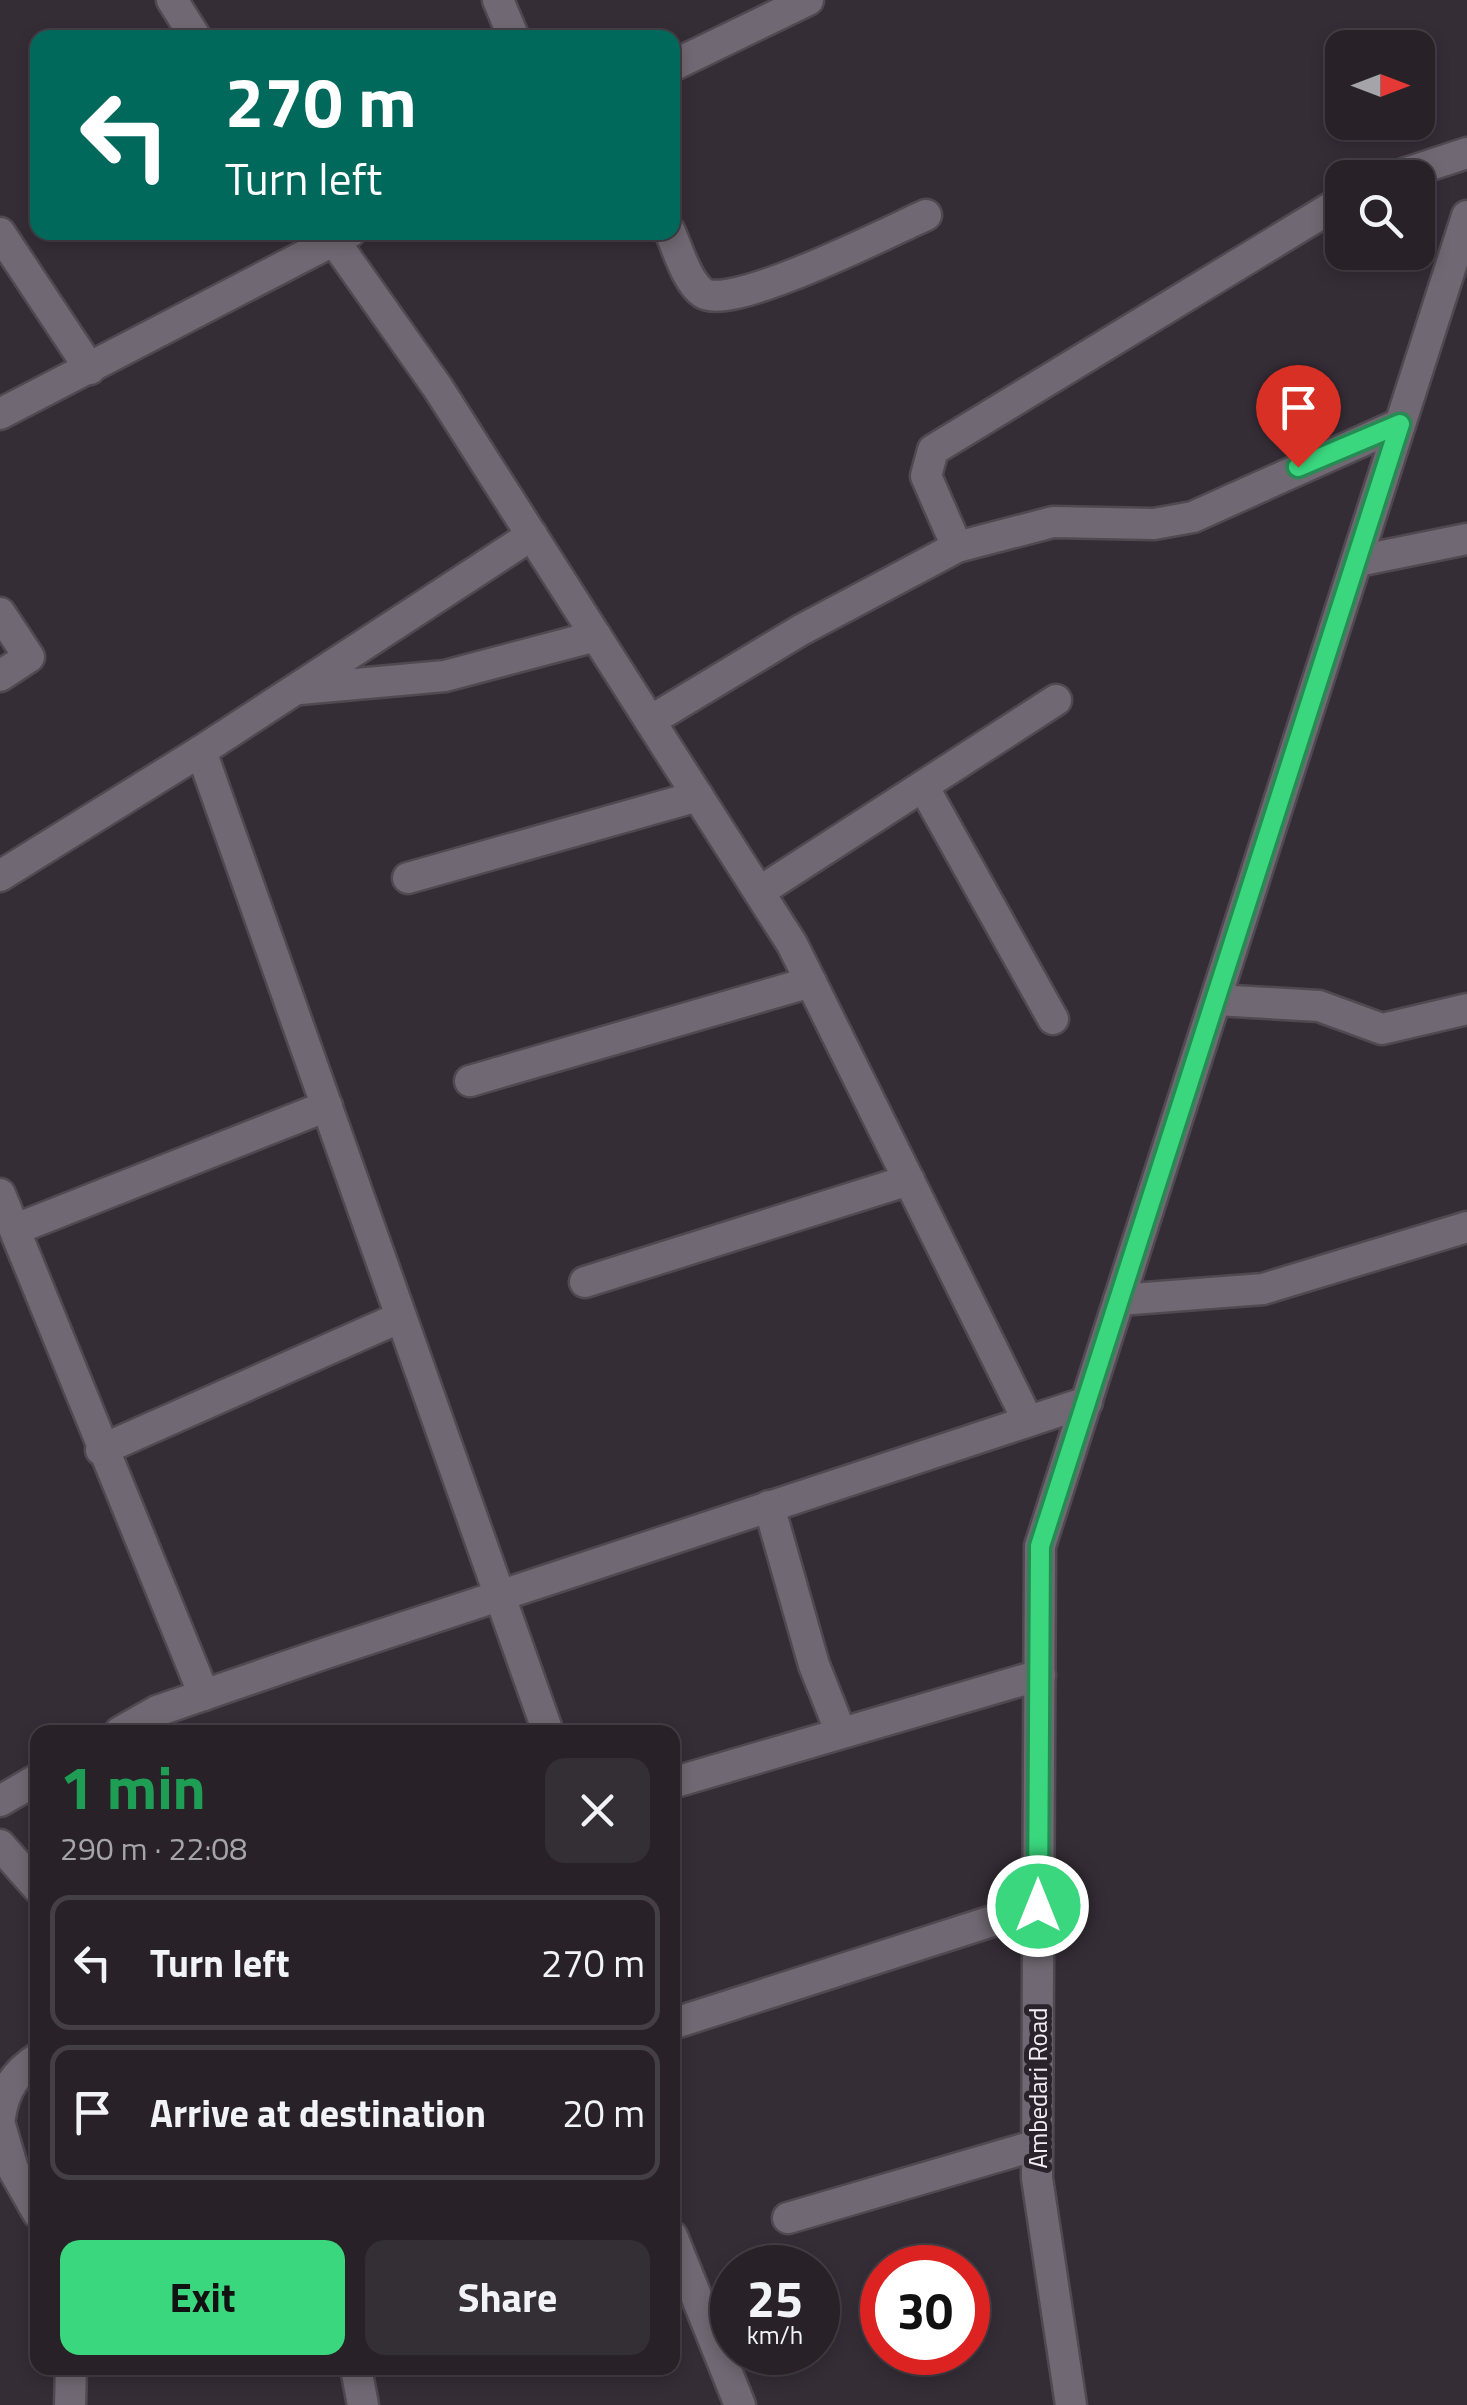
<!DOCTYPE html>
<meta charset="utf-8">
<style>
:root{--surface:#282228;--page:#342f34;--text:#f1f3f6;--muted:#a5a4a8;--line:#443f45;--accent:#3ad77f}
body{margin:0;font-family:"Titillium Web",sans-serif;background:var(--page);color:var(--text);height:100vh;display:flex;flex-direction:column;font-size:38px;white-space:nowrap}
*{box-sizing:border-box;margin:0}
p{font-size:32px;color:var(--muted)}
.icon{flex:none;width:55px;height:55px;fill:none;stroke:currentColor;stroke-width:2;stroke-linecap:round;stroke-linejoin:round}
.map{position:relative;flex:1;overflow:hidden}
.panel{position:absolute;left:30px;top:1725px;width:650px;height:650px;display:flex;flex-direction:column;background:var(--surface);border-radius:20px;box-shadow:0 5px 15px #0003,0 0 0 2px var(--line)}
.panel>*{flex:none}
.top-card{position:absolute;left:30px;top:30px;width:650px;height:210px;border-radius:20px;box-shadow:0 5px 15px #0003,0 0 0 2px var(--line);background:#00695c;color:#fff;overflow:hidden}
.needle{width:65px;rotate:90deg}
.controls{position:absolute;left:1325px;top:30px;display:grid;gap:20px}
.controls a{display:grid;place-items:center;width:110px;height:110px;border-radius:20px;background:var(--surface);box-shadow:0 5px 15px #0003,0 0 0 2px var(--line);font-size:50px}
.speed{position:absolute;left:710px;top:2245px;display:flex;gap:20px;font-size:50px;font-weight:700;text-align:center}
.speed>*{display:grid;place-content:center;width:130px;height:130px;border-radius:50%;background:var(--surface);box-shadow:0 5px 15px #0003,0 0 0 2px var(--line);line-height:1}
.speed small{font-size:25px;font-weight:400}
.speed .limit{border:15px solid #d22;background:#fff;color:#111}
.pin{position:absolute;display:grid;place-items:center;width:85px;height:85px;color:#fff;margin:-102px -42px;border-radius:50% 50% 50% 0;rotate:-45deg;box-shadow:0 0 10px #0007}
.pin .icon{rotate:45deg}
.me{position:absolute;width:110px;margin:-55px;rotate:0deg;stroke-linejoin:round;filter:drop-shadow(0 0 8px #0008)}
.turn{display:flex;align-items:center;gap:35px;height:210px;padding:0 30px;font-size:45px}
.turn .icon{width:130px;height:130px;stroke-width:2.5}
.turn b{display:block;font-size:70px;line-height:85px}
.round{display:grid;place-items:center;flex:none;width:105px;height:105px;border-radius:20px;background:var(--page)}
.overview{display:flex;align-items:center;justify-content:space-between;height:170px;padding:0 30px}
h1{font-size:60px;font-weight:700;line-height:75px;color:#1e9e55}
.button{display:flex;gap:20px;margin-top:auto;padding:20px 30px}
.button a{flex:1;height:115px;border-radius:20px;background:var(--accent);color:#111;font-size:40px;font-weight:700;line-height:115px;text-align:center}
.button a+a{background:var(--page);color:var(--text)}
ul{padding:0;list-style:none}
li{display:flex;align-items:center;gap:30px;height:135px;margin:0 20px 15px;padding:0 10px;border:5px solid var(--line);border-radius:20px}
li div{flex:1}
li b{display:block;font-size:38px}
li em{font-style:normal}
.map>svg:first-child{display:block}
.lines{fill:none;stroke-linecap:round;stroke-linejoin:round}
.street-casing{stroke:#4f4950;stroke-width:35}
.street{stroke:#706872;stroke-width:30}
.route-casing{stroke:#268c53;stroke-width:25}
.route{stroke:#3ad77f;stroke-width:18}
.labels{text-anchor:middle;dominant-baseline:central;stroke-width:10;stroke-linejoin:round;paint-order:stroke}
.street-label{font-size:25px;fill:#f1edf2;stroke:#2b232c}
</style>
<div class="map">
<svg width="1467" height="2405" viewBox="0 0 1467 2405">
<rect width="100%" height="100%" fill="#352d36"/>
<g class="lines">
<defs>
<g id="street">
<polyline points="172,0 196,38"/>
<polyline points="498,0 514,38"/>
<polyline points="672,66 808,0"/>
<polyline points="1391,178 1467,153"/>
<polyline points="328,232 438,388 792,944 1028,1421"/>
<path d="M670,232C678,250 687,282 703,293C731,312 890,231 926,215"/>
<polyline points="0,233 90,369"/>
<polyline points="0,414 350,232"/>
<polyline points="957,547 926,476 933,450 1342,201"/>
<polyline points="1358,561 1467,539"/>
<polyline points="0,613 29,657 0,676"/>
<polyline points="300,689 445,676 596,636"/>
<polyline points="650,721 801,630 957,547 1053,522 1154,524 1193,517 1400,424"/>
<polyline points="201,751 548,1732"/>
<polyline points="923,786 1053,1019"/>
<polyline points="0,876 201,751 532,535"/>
<polyline points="408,878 698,796"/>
<polyline points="759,892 1056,700"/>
<polyline points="1216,1000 1319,1006 1382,1029 1467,1009"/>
<polyline points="470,1081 811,982"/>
<polyline points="0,1194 204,1695"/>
<polyline points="16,1229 327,1106"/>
<polyline points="585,1282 909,1180"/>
<polyline points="1119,1300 1263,1289 1467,1227"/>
<polyline points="101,1450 401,1317"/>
<polyline points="769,1506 814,1665 841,1733"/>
<polyline points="120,1732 157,1711 323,1654 1087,1402"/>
<polyline points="672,1783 1040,1675"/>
<polyline points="0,1801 38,1779"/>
<polyline points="0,1845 38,1888"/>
<polyline points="672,2024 1039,1906"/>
<path d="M0,2117C4,2090 15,2073 38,2058"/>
<polyline points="0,2125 13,2169 38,2213"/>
<polyline points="788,2218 1037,2145"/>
<polyline points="672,2236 740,2405"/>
<polyline points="356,2368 363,2405"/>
<polyline points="70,2405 71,2368"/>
<polyline points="1071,2405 1037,2178 1040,1546 1467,216"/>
</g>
</defs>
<!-- street casing -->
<use href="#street" class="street-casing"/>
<!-- street -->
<use href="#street" class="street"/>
</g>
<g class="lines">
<defs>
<polyline id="route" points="1038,1906 1040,1546 1400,424 1298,467"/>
</defs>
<!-- route casing -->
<use href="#route" class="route-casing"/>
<!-- route -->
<use href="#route" class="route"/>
</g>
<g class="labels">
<!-- street labels -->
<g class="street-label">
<text transform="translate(1038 2088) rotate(-90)">Ambedari Road</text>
</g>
</g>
</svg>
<div class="controls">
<a><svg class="needle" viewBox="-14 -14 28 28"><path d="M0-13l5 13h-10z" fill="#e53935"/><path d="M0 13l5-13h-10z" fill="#a5a4a8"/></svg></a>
<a><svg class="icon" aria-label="search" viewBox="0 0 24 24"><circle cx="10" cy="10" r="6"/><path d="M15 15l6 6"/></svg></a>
</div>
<div class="speed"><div>25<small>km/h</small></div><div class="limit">30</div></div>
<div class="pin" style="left:1298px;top:467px;background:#d93025"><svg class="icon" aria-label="arrive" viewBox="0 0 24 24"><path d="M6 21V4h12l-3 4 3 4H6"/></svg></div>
<svg class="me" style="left:1038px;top:1906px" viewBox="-20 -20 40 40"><circle r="17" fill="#3ad77f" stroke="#fff" stroke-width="3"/><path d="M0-11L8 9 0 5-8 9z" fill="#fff"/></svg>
<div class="top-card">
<div class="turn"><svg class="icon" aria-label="left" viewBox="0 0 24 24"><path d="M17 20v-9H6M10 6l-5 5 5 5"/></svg><div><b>270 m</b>Turn left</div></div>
</div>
<section class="panel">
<div class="overview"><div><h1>1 min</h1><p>290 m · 22:08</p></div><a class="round"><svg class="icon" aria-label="close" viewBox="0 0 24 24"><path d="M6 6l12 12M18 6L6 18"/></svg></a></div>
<ul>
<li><svg class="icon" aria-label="left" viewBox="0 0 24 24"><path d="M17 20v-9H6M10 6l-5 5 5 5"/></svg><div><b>Turn left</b></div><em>270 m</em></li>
<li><svg class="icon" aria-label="arrive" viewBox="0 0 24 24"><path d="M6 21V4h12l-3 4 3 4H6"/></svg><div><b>Arrive at destination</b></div><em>20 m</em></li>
</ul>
<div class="button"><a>Exit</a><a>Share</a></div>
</section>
</div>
